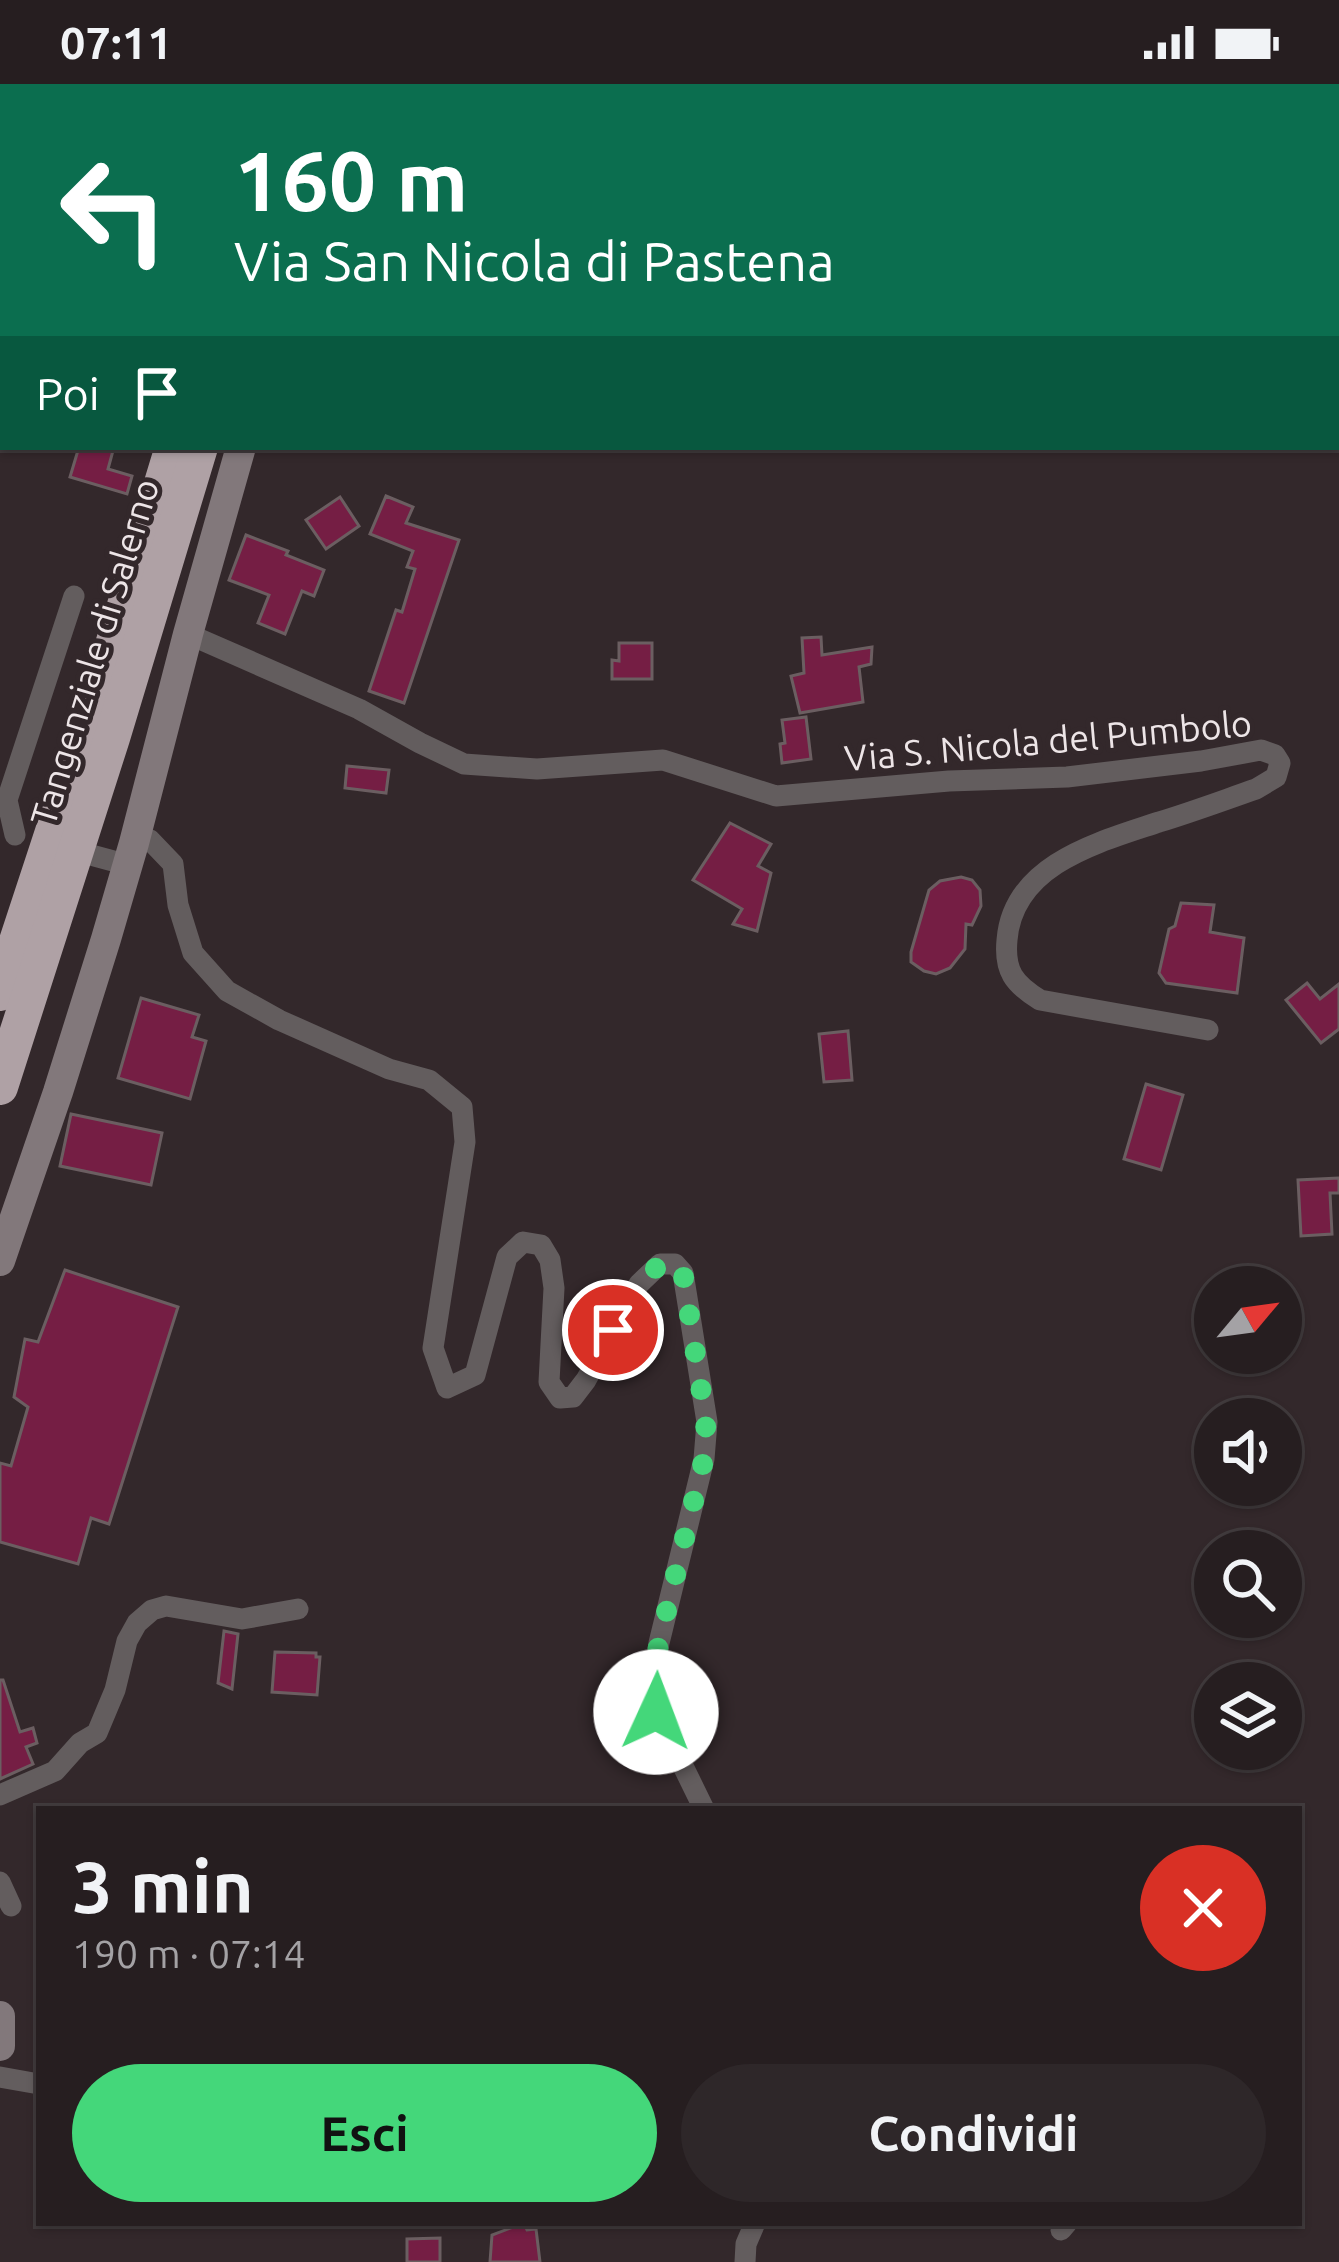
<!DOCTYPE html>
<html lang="it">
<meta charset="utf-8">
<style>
:root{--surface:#261e20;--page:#2e2729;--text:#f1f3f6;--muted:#a4a2a5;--line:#423c3e;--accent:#44d77a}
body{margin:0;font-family:Ubuntu,sans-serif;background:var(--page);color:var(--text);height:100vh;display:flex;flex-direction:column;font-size:45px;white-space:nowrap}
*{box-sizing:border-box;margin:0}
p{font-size:39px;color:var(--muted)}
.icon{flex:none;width:66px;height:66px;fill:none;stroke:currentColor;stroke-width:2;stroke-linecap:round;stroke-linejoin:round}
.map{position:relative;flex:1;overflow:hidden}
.drawer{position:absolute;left:36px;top:1722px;width:1266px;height:420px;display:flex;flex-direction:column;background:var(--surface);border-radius:0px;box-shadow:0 3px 9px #0004,0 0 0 3px var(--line)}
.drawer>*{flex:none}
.top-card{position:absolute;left:0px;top:0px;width:1341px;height:366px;box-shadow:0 3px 9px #0004,0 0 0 3px var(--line);background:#0b6e4f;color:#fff;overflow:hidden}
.needle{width:78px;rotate:61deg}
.tools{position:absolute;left:1194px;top:1182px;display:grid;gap:24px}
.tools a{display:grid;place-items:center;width:108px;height:108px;border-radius:50%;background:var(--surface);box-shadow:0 3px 9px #0004,0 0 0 3px var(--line);font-size:60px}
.pin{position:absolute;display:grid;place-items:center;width:102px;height:102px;color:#fff;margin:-51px;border:6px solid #fff;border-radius:50%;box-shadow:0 3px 12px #0007}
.me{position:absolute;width:132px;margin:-66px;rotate:2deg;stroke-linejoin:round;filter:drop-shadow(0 0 9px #0008)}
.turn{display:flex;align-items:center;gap:42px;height:252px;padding:0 36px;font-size:54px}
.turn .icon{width:156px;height:156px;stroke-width:2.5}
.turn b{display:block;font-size:84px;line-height:102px}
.then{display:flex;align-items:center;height:114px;padding:0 36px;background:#0003;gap:24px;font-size:45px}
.round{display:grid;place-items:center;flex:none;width:126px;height:126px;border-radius:63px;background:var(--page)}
.headline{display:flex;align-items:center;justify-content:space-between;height:204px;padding:0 36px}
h1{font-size:72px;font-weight:600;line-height:90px}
.action{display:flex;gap:24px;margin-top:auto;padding:24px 36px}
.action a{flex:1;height:138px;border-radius:72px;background:var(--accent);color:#111;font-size:48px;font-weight:600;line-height:138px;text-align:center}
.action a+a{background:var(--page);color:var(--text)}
.status{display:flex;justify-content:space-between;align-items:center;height:84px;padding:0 60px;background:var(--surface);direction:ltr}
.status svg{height:33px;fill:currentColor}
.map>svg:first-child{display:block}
.building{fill:#751e44;stroke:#6b5e61;stroke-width:3}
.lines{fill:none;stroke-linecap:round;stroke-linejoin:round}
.street{stroke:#635d5e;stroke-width:21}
.secondary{stroke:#82787b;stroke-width:30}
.highway{stroke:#afa1a5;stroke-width:36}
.route{stroke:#44d77a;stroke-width:21;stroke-dasharray:0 37.8}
.labels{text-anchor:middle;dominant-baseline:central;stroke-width:10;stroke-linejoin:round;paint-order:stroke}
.street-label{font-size:36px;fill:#ede5e7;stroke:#33282b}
</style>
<div class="status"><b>07:11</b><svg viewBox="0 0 49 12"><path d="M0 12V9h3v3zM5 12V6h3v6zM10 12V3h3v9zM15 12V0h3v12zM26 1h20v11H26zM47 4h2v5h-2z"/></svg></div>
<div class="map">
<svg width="1339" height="2178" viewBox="0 0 1339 2178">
<rect width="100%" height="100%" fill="#33282b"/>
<!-- building -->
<g class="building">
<polygon points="79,363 114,363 108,385 132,392 127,410 70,393"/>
<polygon points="386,412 413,423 406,439 459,456 404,619 369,607 396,526 402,528 415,485 407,483 413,467 370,450"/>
<polygon points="340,413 359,442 326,465 306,436"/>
<polygon points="246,451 288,467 286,471 324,486 314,512 302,507 285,550 258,539 269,511 229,496"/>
<polygon points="821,553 822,571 872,563 871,580 859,583 863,618 800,629 791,592 804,589 802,554"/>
<polygon points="619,559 652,559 652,595 612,595 612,576 619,577"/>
<polygon points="806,633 811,675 782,679 780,660 785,659 782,636"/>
<polygon points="347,682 389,686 386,709 345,704"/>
<polygon points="730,739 771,760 758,782 771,789 757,847 733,840 742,825 693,796"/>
<polygon points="961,793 972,796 980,806 981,822 972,841 966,840 965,865 950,884 936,890 924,887 911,878 911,868 929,806 940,797"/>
<polygon points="1181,819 1214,821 1210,848 1244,854 1237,909 1166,899 1159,889 1169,845 1175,842"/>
<polygon points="1307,899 1320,915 1339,900 1339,945 1321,959 1286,916"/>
<polygon points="141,914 199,931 192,953 206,957 190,1015 118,994"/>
<polygon points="848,947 852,996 824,998 819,950"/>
<polygon points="1146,1000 1183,1011 1161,1086 1124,1075"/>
<polygon points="71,1030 162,1049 151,1101 60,1082"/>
<polygon points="1339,1094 1339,1109 1330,1109 1332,1150 1301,1152 1298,1096"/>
<polygon points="65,1186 178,1223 109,1440 91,1434 78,1480 0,1458 0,1379 11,1382 28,1323 14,1313 25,1255 38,1258"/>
<polygon points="224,1547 238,1550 232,1605 218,1599"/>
<polygon points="275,1568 316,1569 316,1573 320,1573 317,1611 272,1608"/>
<polygon points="0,1596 3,1596 20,1648 33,1644 37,1659 26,1663 33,1680 0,1695"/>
<polygon points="524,2139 527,2146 536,2145 540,2178 490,2178 492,2151"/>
<polygon points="440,2154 440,2178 407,2178 407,2155"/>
</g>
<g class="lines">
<!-- street -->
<g class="street">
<path d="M188,550L359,625L420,659L464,680L537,685L663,676L776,712L949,697L1067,693L1201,677L1261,666L1275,671L1280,679L1276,693L1256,705C1224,716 1192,728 1159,738C1099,758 1013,780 1007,856C1004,887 1014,900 1040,916L1208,946"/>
<polyline points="15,751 7,716 74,512"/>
<polyline points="134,759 150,756 173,780 178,821 193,869 227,907 279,936 389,985 429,996 462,1023 465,1058 433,1264 447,1304 475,1291 507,1173 523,1158 541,1161 550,1176 554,1204 549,1298 560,1314 573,1313 586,1296 639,1200 660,1180 675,1180 683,1189 707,1338 704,1375 659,1559 653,1600 656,1627 704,1725"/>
<polyline points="91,771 128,781"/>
<polyline points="0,1711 55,1687 80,1659 97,1649 115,1606 127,1557 137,1539 152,1526 166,1522 242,1535 298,1525"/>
<polyline points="0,1798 11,1822"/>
<polyline points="0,1993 39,2000"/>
<polyline points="1061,2146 1067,2139"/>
<polyline points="745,2178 746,2160 755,2139"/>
</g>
<!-- secondary -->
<g class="secondary">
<polyline points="339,3 340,0"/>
<polyline points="0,1177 58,1008 106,855 134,759 188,550 241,363"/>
<polyline points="0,1932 0,1962"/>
</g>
<!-- highway -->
<g class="highway">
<polyline points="272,3 273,0"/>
<polyline points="300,3 301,0"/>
<polyline points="0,909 96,617 173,363"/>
<polyline points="0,1003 112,654 200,363"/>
</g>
</g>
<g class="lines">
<!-- route -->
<polyline class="route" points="613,1246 639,1200 660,1180 675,1180 683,1189 706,1338 704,1375 659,1558 652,1600 656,1628"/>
</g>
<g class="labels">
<!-- street labels -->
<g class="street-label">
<text transform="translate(94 568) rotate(-73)">Tangenziale di Salerno</text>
<text transform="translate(1048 656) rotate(-5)">Via S. Nicola del Pumbolo</text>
</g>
</g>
</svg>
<div class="tools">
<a><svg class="needle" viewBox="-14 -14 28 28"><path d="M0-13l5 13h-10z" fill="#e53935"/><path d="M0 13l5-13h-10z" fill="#a4a2a5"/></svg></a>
<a><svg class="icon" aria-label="sound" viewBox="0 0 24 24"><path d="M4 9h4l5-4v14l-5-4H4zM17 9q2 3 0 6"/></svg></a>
<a><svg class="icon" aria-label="search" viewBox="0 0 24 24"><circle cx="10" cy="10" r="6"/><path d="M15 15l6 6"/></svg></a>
<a><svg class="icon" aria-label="layers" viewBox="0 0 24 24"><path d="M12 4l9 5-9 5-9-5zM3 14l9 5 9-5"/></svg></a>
</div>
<div class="pin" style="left:613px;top:1246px;background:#d93025"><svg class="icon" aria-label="arrive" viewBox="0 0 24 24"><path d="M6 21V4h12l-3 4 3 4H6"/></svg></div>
<svg class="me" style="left:656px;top:1628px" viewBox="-20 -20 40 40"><circle r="19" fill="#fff"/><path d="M0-13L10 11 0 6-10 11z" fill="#44d77a"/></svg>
<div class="top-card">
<div class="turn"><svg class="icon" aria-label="left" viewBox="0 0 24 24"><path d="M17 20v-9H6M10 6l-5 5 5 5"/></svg><div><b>160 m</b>Via San Nicola di Pastena</div></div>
<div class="then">Poi<svg class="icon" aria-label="arrive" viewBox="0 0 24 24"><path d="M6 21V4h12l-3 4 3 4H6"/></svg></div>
</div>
<section class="drawer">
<div class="headline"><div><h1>3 min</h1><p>190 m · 07:14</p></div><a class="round" style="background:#d93025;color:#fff"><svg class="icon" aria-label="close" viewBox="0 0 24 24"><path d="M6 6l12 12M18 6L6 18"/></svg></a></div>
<div class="action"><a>Esci</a><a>Condividi</a></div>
</section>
</div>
